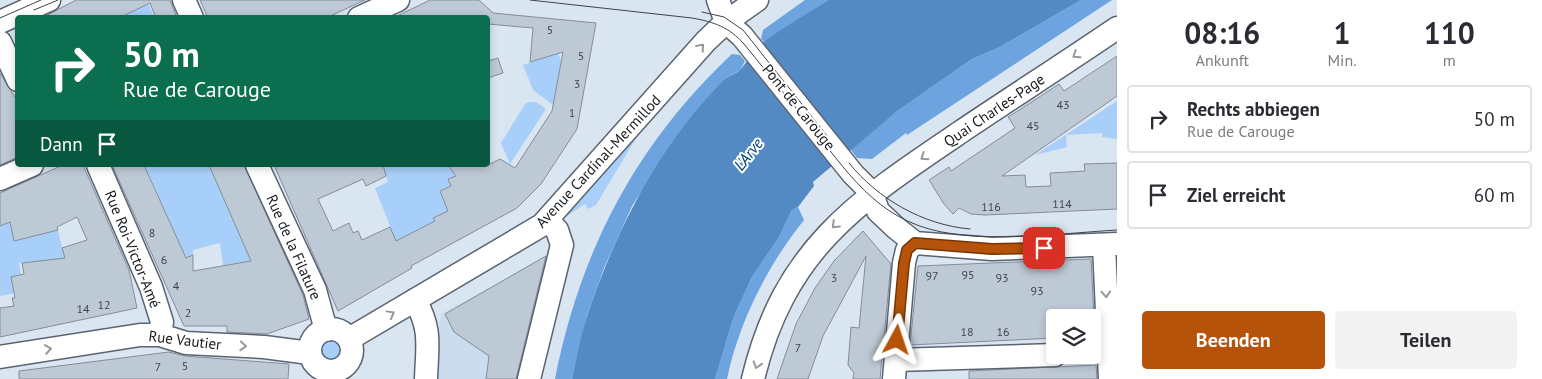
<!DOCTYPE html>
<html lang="de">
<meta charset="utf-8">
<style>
:root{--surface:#fff;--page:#f2f2f3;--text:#2b2b33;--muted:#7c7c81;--line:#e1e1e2;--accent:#b45309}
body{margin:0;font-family:"PT Sans",sans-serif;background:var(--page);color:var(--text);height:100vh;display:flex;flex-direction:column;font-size:19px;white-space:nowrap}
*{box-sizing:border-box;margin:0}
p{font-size:16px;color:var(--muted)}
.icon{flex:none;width:28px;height:28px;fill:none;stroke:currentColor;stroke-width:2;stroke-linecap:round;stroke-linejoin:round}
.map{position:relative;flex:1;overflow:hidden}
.sheet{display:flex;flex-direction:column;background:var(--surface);width:425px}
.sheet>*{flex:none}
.hud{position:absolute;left:15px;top:15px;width:475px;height:152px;border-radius:5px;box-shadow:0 2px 8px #0003;background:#0b6e4f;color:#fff;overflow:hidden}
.fabs{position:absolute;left:1046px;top:309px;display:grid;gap:10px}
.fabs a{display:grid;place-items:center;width:55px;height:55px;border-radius:5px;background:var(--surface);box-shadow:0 2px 8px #0003;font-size:25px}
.pin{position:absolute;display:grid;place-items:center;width:42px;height:42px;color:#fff;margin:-21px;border-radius:10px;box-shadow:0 2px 8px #0006}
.me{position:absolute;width:55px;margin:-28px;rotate:5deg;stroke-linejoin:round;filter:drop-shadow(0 0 4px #0008)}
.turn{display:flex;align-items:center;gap:18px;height:105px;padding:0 25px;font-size:22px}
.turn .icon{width:65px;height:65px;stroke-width:2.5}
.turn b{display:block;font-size:35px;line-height:42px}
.then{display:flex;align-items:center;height:48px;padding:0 25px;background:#0003;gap:10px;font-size:19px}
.eta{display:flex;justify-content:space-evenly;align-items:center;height:85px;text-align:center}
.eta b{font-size:30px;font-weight:700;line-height:35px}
.cta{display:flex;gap:10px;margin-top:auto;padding:10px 25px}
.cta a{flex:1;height:58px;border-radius:5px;background:var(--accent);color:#fff;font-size:20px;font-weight:700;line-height:58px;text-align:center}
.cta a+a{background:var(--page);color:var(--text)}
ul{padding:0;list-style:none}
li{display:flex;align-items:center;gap:15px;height:68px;margin:0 10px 8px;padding:0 15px;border:2px solid var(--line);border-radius:5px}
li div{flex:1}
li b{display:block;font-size:19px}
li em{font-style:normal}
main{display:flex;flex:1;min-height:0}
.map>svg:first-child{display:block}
.built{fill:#cbdcef}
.green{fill:#a8cffa}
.forest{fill:#6da4e0}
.water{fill:#548ac4}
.building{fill:#bdc9d5;stroke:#828d99}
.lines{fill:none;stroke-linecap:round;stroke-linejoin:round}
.minor-casing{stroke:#5a646f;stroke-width:25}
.minor{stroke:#fff;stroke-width:22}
.tram{stroke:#3e444a;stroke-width:1}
.oneway{stroke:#97989b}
.route-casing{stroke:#753606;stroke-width:12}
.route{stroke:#b45309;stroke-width:9}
.labels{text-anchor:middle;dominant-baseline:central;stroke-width:4;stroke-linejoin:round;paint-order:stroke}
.number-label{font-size:12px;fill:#40464d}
.street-label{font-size:15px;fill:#171b20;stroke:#fff}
.water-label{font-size:16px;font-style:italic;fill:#003f74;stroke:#fff}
</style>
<main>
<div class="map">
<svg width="1117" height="379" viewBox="0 0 1117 379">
<rect width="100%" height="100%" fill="#d9e5f1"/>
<!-- built -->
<polygon class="built" points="549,254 526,379 431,379 441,314"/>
<!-- green -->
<g class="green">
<polygon points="147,0 154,17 110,17"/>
<polygon points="558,53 561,61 553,105 533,90 523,65"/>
<polygon points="1117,101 1117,139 1102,137 1102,133 1066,135 1067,147 1035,155"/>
<polygon points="529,102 536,102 546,109 510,164 501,143 525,104"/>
<polygon points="641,130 596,205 588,209 585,204 561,220"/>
<polygon points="145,165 209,165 252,261 223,266 220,243 193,250 193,255 186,258"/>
<polygon points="383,165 448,165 472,201 433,218 435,221 397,241 378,244 394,236 375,188 388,182"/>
<polygon points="10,222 14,241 38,235 57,227 65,258 19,263 21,275 11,277 16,293 0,296 0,226"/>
<circle cx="331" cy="351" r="10"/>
</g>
<!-- forest -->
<g class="forest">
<polygon points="805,0 828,0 764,42 761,39 763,30"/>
<polygon points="1081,0 1112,0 907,135 906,133 872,159 857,158 850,149 896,112 972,59 1000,47"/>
<path d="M732,54L740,55L745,61L740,70L726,78L683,128L632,206L604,268L587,315L572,379H555C580,251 636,144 732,54Z"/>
<path d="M798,207L804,220C768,265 739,321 727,379H715L734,316L752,277L779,237L792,210Z"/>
</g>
<!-- water -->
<path class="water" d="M828,0H1081L1000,47L972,59L896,112L813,182L814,186L798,207L792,210L779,237L752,277L734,316L715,379H572C577,357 581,334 588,313C617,228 660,144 724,80C729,75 736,74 740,70C749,60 753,50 765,41C785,26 807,14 828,0Z"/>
<!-- building -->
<g class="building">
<polygon points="76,0 170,0 177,18 156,18 150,3 119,18 42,18"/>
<polygon points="200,0 365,0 326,18 208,18"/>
<polygon points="430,0 479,0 493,13 596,23 577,129 541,184 517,208 411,266 412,268 338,311 274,165 383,165 386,176 366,186 363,179 318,199 333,231 349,223 353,233 358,231 362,240 390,227 396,241 435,221 433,218 448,211 440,191 451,186 448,179 456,176 448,165 488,165 500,159 515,168 552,111 563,52 530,62 533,28 488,24 488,18 393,18"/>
<polygon points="1117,56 1117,96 1002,176 1025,175 1026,187 1051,186 1050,173 1085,171 1084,164 1117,163 1117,209 985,215 971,214 959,208 953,214 944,204 929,180 949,167 951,171 1015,128 1008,117 1024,107 1059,84 1064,91"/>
<polygon points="498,58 503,73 488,78 488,61"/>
<polygon points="0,73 18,102 18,157 0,165"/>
<polygon points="63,165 83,165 129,270 137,308 0,337 0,308 14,306 12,298 15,298 11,277 24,274 22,263 65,258 62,248 87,240 77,217 57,227 58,230 14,241 10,222 0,226 0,193"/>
<polygon points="112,165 144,165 186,258 193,255 193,271 251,261 209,165 244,165 303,295 309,319 267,334 227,332 227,326 184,326"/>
<polygon points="863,231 891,264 880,379 853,379 854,373 848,365 851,327 859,328 866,256 823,336 808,379 777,379 796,324 815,288 834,261"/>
<polygon points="546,256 516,379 486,379 489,356 454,332 445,314"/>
<polygon points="1091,259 1094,318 1055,318 1055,338 910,345 918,266"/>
<polygon points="169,352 185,356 289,364 288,379 19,379 19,371"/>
<polygon points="1096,365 1097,379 969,379 969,371"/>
</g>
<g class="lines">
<defs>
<g id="minor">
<polyline points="184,0 192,18"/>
<polyline points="718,0 726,22"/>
<polyline points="359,18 398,0"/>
<polyline points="0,22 49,0"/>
<polyline points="726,22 742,36 853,174 872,193"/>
<polyline points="0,42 18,80"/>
<polyline points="98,165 151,287 162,322 160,335"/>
<polyline points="257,165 315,290 326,330"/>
<polyline points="0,179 32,165"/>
<polyline points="872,193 878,211 896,228 915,243 992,249 1117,244"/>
<polyline points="1104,245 1110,379"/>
<path d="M415,300C432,330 427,346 426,379"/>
<circle cx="331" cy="350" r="21"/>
<polyline points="349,339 542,225 706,41 726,22 757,0"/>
<polyline points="0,357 140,335 160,335 186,343 264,347 310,353"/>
<polyline points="896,360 1055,355"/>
<polyline points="529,379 562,245 557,230 547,220"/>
<path d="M753,379C784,250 855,203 959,133C1011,98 1064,64 1117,28"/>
<polyline points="894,379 904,263 907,250 915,243"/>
</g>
</defs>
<!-- minor casing -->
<use href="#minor" class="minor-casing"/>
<!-- minor -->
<use href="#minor" class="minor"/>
<!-- tram -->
<g class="tram">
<path d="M530,0L692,18C714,22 729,27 744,44C767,72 790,101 813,129C854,181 883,225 954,234C1003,241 1067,233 1117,230"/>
<polyline points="34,10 58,0"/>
<polyline points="702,12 724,17 743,30 828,137"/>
<polyline points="0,18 41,0"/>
<path d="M849,163C878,199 923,225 970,229"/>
</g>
</g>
<!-- one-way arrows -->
<defs><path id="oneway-chevron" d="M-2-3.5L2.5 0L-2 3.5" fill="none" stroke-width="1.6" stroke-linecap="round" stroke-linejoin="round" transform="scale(1.25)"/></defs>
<g class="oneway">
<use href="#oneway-chevron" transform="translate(701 47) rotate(-49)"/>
<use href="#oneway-chevron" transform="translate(1076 55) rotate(147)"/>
<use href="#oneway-chevron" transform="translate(924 157) rotate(146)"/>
<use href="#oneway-chevron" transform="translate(835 225) rotate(136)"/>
<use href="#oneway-chevron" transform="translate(1106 294) rotate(87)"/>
<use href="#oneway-chevron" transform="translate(391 314) rotate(-29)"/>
<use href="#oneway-chevron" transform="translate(243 346) rotate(3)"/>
<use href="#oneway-chevron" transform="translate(48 349) rotate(-9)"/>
<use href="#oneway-chevron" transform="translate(757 365) rotate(107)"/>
</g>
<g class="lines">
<defs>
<polyline id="route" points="897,340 904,263 907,250 915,243 992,249 1044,248"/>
</defs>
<!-- route casing -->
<use href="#route" class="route-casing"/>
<!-- route -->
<use href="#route" class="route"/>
</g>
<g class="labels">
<!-- number labels -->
<g class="number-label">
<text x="550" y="29">5</text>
<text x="581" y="55">5</text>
<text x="577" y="83">3</text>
<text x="1063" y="104">43</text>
<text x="572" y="112">1</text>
<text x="1033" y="125">45</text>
<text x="1062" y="203">114</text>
<text x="991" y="206">116</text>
<text x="152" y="232">8</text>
<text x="164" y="259">6</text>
<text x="968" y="274">95</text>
<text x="932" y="275">97</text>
<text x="834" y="277">3</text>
<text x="1002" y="277">93</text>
<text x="176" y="285">4</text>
<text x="1037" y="290">93</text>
<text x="104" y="304">12</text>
<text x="83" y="308">14</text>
<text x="188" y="312">2</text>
<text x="967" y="331">18</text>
<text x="1003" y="331">16</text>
<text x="798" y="347">7</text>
<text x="185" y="365">5</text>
<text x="158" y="366">7</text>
</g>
<!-- street labels -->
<g class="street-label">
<text transform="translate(799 107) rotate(51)">Pont de Carouge</text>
<text transform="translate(994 110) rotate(-34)">Quai Charles-Page</text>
<text transform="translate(598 161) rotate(-47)">Avenue Cardinal-Mermillod</text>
<text transform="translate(294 247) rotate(66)">Rue de la Filature</text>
<text transform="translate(133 249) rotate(68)">Rue Roi-Victor-Amé</text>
<text transform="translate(185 340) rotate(7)">Rue Vautier</text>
</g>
<!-- water labels -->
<g class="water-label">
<text transform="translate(748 154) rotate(-52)">L'Arve</text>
</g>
</g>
</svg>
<div class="fabs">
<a><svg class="icon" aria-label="layers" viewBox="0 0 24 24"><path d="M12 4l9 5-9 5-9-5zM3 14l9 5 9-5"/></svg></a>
</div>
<div class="pin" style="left:1044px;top:248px;background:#d93025"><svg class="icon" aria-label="arrive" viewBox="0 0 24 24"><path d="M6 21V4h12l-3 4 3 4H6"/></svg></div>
<svg class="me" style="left:897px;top:340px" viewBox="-20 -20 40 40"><path d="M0-17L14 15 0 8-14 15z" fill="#b45309" stroke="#fff" stroke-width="4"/></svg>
<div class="hud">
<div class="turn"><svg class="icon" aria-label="right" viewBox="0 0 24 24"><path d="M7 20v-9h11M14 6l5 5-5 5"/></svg><div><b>50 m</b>Rue de Carouge</div></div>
<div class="then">Dann<svg class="icon" aria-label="arrive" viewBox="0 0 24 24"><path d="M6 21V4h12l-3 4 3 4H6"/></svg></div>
</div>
</div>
<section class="sheet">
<div class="eta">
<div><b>08:16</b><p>Ankunft</p></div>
<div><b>1</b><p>Min.</p></div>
<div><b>110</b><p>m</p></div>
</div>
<ul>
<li><svg class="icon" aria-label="right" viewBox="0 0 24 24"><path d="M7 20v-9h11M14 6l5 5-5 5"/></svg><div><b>Rechts abbiegen</b><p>Rue de Carouge</p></div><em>50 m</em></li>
<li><svg class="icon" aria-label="arrive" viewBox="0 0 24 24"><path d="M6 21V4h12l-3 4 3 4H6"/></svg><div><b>Ziel erreicht</b></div><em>60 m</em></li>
</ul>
<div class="cta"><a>Beenden</a><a>Teilen</a></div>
</section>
</main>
